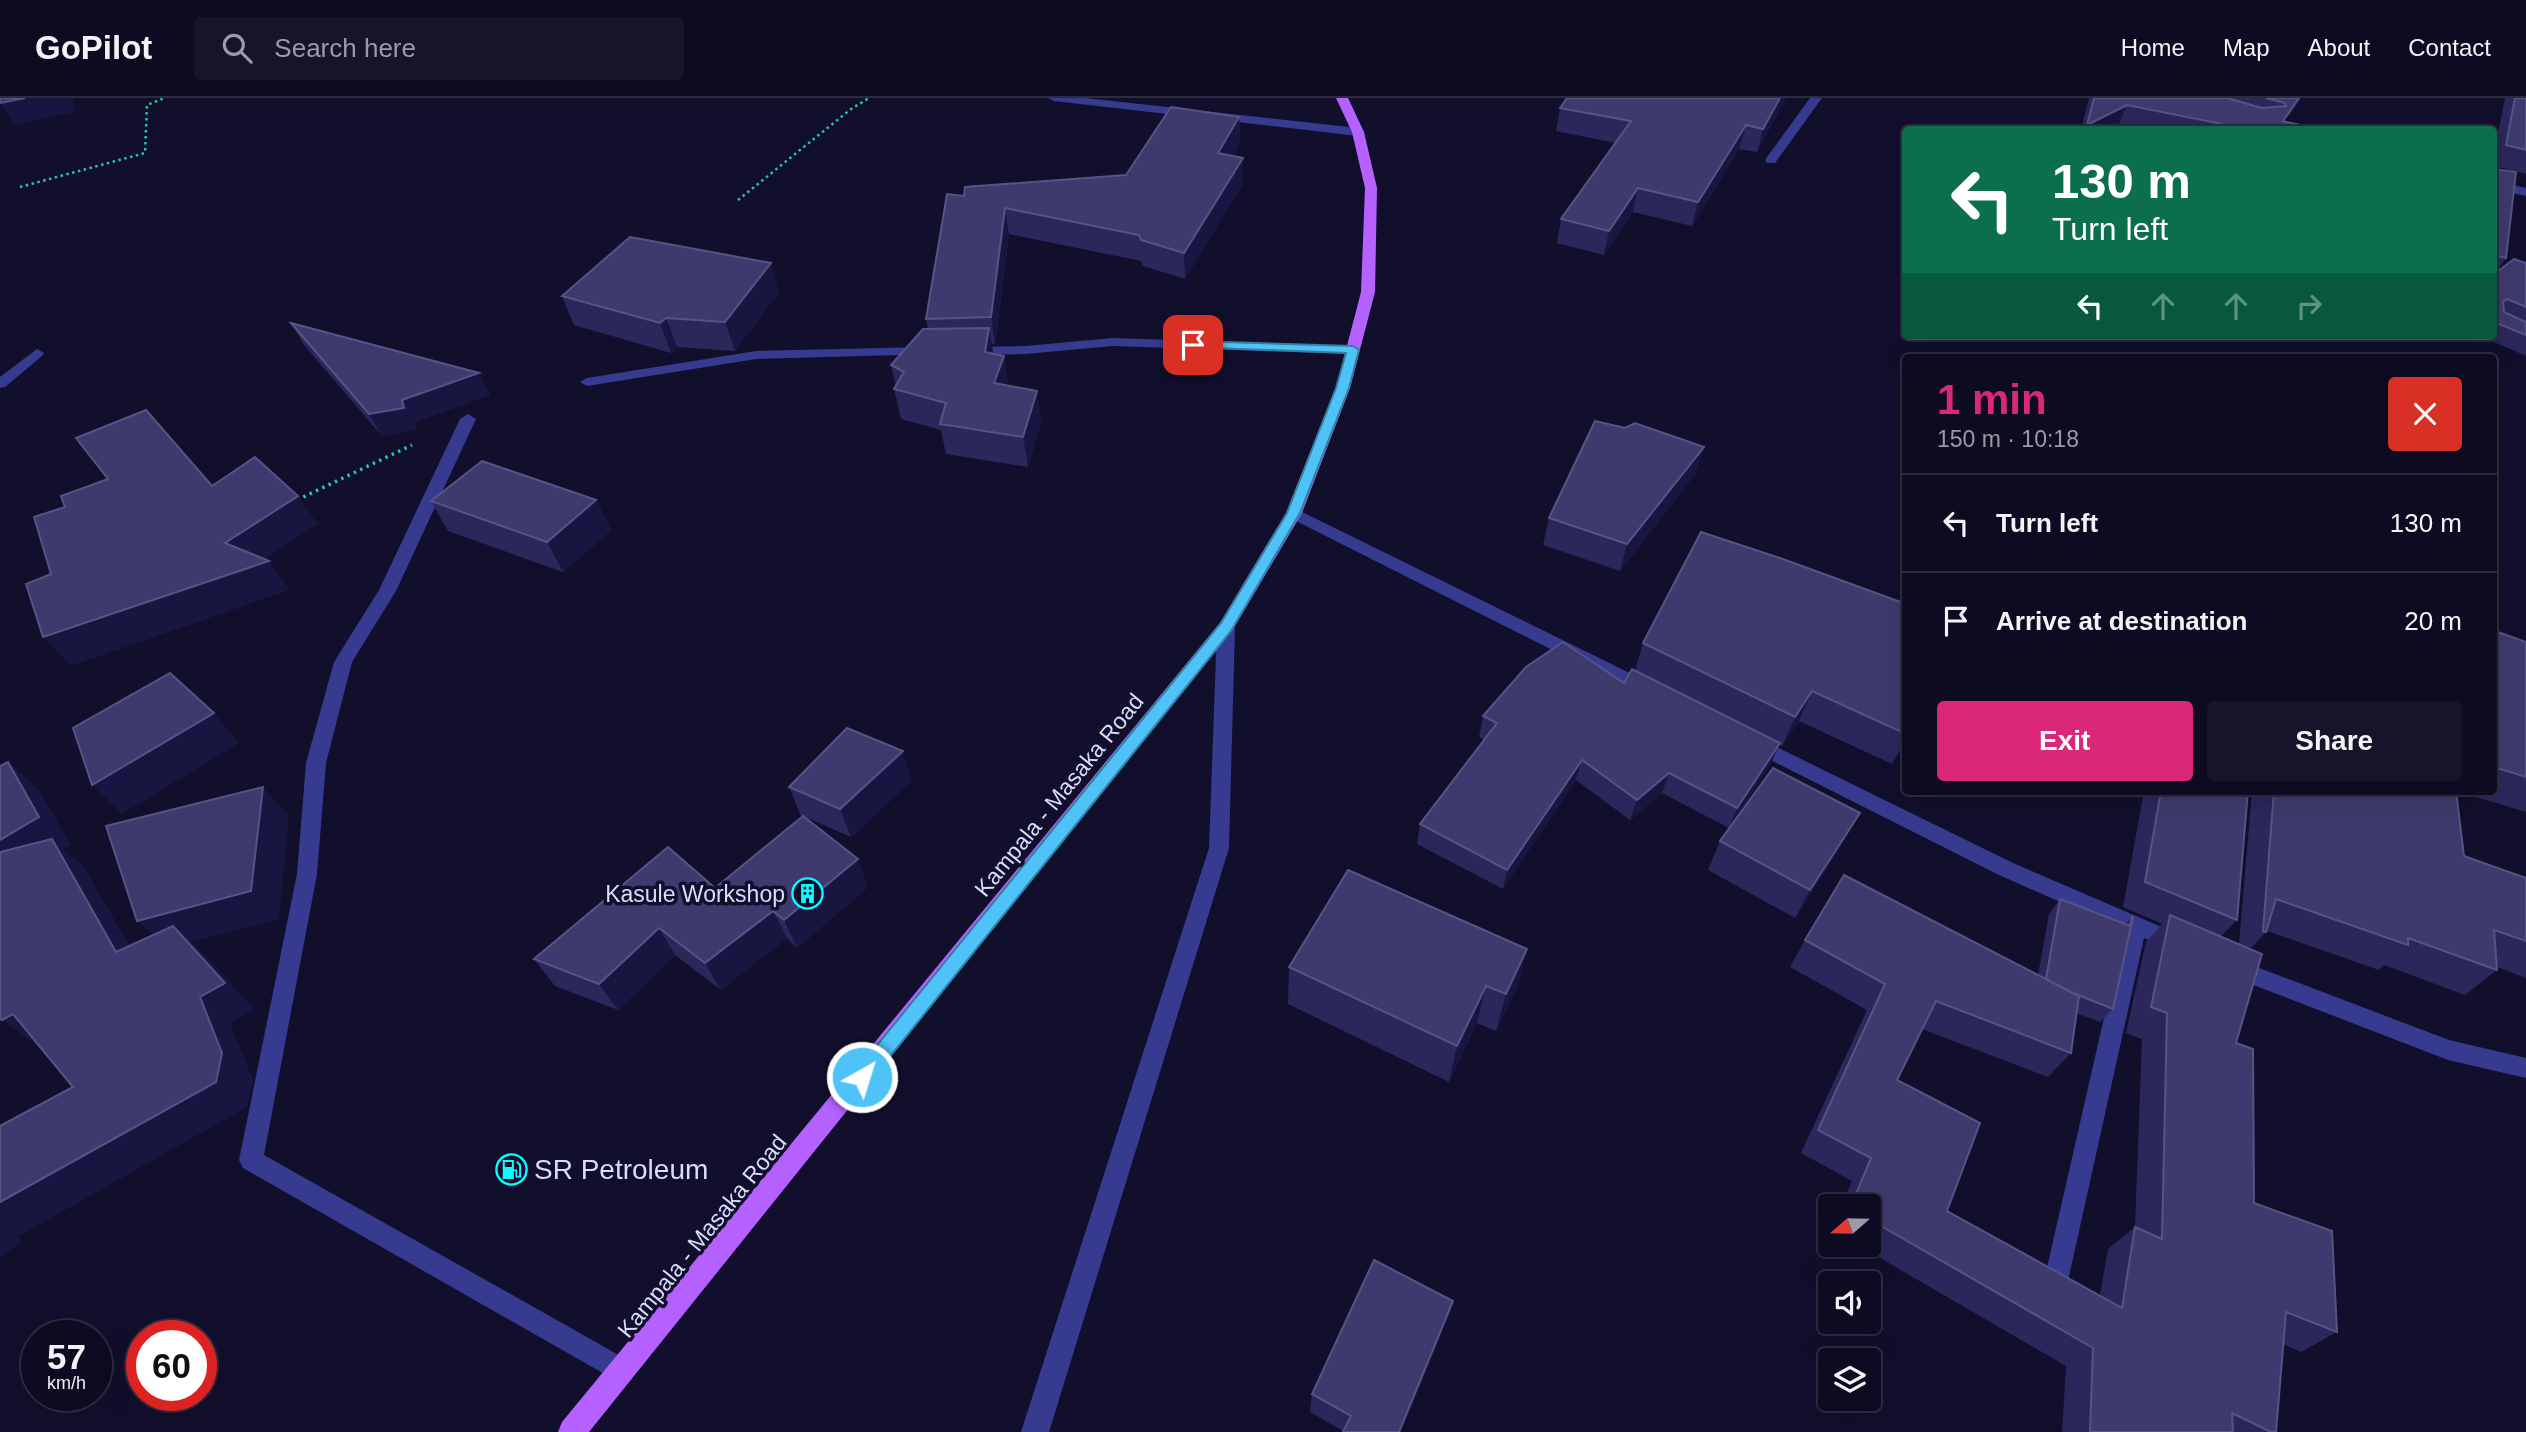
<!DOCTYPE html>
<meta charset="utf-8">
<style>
:root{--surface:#0d0b21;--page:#16142a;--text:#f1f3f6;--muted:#9a9ba5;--line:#2d2b3f;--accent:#db2777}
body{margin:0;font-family:Helvetica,sans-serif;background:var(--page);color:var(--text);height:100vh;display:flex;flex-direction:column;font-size:26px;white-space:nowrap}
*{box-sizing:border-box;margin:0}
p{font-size:23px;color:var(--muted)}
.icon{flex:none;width:38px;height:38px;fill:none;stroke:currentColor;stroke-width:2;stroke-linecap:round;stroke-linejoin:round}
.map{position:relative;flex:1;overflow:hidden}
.details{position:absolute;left:1902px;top:256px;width:595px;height:441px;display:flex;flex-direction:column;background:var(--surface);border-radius:7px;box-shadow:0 7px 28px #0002,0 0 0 2px var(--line)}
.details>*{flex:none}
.top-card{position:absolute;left:1902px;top:28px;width:595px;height:214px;border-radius:7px;box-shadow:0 7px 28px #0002,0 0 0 2px var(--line);background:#0b6e4f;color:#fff;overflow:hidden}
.needle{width:46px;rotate:250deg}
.fabs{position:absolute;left:1818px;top:1096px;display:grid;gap:14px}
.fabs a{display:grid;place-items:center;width:63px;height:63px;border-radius:7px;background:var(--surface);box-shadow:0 7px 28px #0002,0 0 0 2px var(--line);font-size:35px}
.speed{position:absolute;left:21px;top:1222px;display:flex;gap:14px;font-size:35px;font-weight:700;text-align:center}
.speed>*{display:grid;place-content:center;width:91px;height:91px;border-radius:50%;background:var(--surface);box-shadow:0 7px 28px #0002,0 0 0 2px var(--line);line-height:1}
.speed small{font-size:18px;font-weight:400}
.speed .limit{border:10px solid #d22;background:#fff;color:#111}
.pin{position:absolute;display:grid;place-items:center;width:60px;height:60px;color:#fff;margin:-30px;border-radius:14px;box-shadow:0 4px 10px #0006}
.me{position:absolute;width:77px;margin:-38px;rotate:39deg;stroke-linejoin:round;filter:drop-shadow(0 0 5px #0008)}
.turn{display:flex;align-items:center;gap:24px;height:147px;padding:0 35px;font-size:32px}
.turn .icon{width:91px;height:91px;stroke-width:2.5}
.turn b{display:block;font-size:49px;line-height:60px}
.lanes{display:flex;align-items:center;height:66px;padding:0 35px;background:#0003;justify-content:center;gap:35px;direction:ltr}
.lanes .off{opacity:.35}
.round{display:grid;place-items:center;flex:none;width:74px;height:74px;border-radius:7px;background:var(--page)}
.headline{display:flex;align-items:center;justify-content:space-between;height:119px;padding:0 35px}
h1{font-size:42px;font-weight:600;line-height:52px;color:var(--accent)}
.primary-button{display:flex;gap:14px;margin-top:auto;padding:14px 35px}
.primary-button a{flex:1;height:80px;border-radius:7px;background:var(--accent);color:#fff;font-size:28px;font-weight:600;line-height:80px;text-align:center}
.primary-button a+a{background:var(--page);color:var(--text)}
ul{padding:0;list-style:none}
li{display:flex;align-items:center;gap:21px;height:98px;padding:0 35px;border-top:2px solid var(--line)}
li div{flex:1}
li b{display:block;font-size:26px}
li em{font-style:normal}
header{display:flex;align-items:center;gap:42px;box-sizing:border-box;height:98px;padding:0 35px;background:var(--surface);border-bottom:2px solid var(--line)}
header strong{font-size:33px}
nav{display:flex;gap:38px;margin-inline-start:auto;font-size:24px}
.search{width:490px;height:63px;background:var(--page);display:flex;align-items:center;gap:18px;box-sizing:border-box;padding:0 24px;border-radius:7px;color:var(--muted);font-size:26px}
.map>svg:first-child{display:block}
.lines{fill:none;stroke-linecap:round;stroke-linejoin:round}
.path-far1{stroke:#25c7ae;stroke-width:2.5;stroke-dasharray:2.5 3.5;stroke-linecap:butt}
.path{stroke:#25c7ae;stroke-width:3.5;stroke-dasharray:2.5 4.5;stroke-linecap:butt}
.minor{fill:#363b8f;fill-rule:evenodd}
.tertiary{fill:#363b8f;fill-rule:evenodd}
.primary{fill:#b561ff;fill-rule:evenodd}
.wall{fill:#2c275b}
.shaded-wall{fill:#191541}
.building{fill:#3f3a6d;stroke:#575384;stroke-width:2}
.route{fill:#4fc3f7;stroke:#337fa1;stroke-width:2}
.labels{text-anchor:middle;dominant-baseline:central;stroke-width:7;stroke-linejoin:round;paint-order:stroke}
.street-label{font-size:23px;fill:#dbdaff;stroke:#110f2c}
.poi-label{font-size:23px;fill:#dbdaff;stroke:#110f2c;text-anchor:end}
.near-poi-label{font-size:28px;fill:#dbdaff;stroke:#110f2c;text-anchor:start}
</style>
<header>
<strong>GoPilot</strong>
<div class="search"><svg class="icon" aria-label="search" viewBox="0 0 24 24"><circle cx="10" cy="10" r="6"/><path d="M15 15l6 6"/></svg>Search here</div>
<nav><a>Home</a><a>Map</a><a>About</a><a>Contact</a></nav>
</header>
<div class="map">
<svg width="2526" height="1334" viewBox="0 0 2526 1334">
<rect width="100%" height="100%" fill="#110f2c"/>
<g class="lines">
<!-- path-far1 -->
<g class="path-far1">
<polyline points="20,89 145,55 147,7 164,0"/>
<polyline points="738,102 851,11 869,0"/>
</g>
<!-- path -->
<polyline class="path" points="297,402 412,347"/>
<!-- minor -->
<g class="minor">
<polygon points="1048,0 1085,0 1358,30 1364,34 1358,38 1054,3"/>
<polygon points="1810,0 1822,0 1775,65 1767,65 1765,62"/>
<polygon points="2494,83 2526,90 2526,98 2494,91"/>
<polygon points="1112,240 1353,248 1360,252 1353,256 1112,248 1026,256 966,257 959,253 966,249 1026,248"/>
<polygon points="929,249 936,253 934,256 756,261 587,288 580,284 587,280 756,253"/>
<polygon points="37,251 44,255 42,258 5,289 0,290 0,279"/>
<polygon points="468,316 476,321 396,493 352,564 326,665 317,776 264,1057 631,1264 635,1273 631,1282 622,1286 243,1070 239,1062 297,776 306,665 334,564 379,492 460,321"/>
<polygon points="1294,410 1656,588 1659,593 1656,598 1644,598 1288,419 1286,415"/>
<polygon points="1752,637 2013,765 2185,839 2188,845 2185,851 2177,854 2144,840 2068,1183 2059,1187 2050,1183 2046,1174 2124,832 1999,777 1745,649 1743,644 1745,639"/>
<polygon points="2233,860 2449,942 2526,960 2526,980 2448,962 2225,876 2222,869 2225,862"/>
</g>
<!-- tertiary -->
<polygon class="tertiary" points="1226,523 1235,529 1229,750 1049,1334 1021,1334 1209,750 1217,529"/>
<!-- primary -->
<polygon class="primary" points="1336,0 1348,0 1364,34 1377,90 1375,194 1350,290 1302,415 1232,533 589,1334 558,1334 562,1324 1220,525 1286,415 1336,290 1361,194 1365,90 1352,34"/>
</g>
<!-- wall -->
<g class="wall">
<polygon points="1786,0 1757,54 1739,51 1692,128 1633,114 1604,157 1557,145 1561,121 1616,45 1556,33 1560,10"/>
<polygon points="2089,0 2301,0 2285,24 2298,32 2081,32"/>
<polygon points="2505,0 2526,0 2526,76 2494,68 2494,55"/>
<polygon points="1239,19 1240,44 1232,58 1243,60 1243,85 1185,181 1143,168 1141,163 1009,136 995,246 991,246 993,256 1008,287 1042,322 1028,369 946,356 941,332 901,321 894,291 896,288 891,267 928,231 926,221 964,98 1126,77"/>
<polygon points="2494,71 2506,160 2495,175 2526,165 2526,258 2480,238 2494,238"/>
<polygon points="779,194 735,253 677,249 671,255 574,227 562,198"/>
<polygon points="291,225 479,275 490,297 415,324 416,332 382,338 304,247"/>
<polygon points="1704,349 1695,376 1620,473 1543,447 1549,420"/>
<polygon points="596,402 611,432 563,474 448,433 431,403"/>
<polygon points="1906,506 1906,641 1892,666 1799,623 1782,648 1779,647 1771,665 1729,730 1662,695 1630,722 1576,682 1503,791 1417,746 1420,726 1485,642 1479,639 1483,618 1624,585 1635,573 1643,545"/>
<polygon points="2498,534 2526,544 2526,714 2456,693 2464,758 2526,780 2526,880 2497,869 2497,872 2465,897 2384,867 2379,872 2267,833 2250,851 2236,945 2254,1105 2337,1234 2301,1254 2283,1246 2276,1334 2062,1334 2066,1268 1856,1146 1869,1146 1869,1108 1842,1108 1852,1083 1801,1055 1867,912 1790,869 1805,842 2038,877 2049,816 2060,801 2125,826 2132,819 2113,911 2100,924 2076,915 2071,955 2048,979 1922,931 1897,982 1947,1113 2100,1197 2108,1151 2135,1129 2142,941 2126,935 2146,844 2162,826 2123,809 2144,693 2248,693 2237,822 2221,838 2239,846 2252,693 2494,693 2494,538"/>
<polygon points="912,682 851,739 805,719 858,761 868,789 797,850 787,840 721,892 675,857 618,912 555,888 534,861 715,790 803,719 801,718 789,689"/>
<polygon points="1720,743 1844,743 1795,820 1708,772"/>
<polygon points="1527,851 1517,889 1496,933 1477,925 1449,984 1288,906 1289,869"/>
<polygon points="1453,1203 1447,1223 1343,1333 1310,1314 1312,1296"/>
</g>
<!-- shaded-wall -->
<g class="shaded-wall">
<polygon points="25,0 73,0 74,14 15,27 0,5"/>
<polygon points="1780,0 1786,0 1757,54 1763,31"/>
<polygon points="2299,0 2301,0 2280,32 2278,32"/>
<polygon points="2127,7 2116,32 2085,32 2087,27"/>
<polygon points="1239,19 1240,44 1218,81 1218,55"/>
<polygon points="1746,27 1739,51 1692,128 1698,104"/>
<polygon points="1243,60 1243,85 1185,181 1184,155"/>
<polygon points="1638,90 1633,114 1604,157 1609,133"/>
<polygon points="1005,110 1009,136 995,246 991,219"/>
<polygon points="771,165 779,194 735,253 725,224"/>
<polygon points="666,220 677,249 671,255 660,225"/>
<polygon points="989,230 994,259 985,254"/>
<polygon points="1004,258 1009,288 994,285"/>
<polygon points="479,275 490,297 415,324 416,332 382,338 369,316 402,302"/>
<polygon points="1037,293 1042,322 1028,369 1023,339"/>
<polygon points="1704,349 1695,376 1620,473 1627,446"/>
<polygon points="298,398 318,426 256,467 269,463 290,492 71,568 43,539 225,445"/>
<polygon points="596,402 611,432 563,474 547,444"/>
<polygon points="1812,593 1799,623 1782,648 1795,619"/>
<polygon points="214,615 239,645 122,716 92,687"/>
<polygon points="1780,645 1771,665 1729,730 1737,710"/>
<polygon points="903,653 912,682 851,739 840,711"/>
<polygon points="1582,662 1576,682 1503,791 1507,772"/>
<polygon points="8,664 39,692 71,747 63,751 84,769 148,880 0,790 0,742"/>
<polygon points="1669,675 1662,695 1630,722 1637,702"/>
<polygon points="263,689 289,718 279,821 191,844 203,855 254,911 230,925 253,981 247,1009 19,1138 22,1144 0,1159 0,1104 168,850 137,823"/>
<polygon points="1860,715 1844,743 1795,820 1810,792"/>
<polygon points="858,761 868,789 797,850 784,822"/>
<polygon points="773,813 787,840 721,892 705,865"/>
<polygon points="659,830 675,857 618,912 599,886"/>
<polygon points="1527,851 1517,889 1496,933 1506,896"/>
<polygon points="1486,888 1477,925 1449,984 1457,948"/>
<polygon points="13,916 49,942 38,948 2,922"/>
<polygon points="1453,1203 1447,1223 1401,1334 1399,1334"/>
</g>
<!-- building -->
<g class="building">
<polygon points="0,0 25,0 0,5"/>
<polygon points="1567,0 1780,0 1763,31 1746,27 1698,104 1638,90 1609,133 1561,121 1631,23 1560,10"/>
<polygon points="2094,0 2227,0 2262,10 2286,8 2285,5 2266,0 2299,0 2283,23 2300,27 2298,32 2219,32 2222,26 2127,7 2087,27"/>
<polygon points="2515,0 2526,0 2526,52 2506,47"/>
<polygon points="1171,9 1239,19 1218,55 1243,60 1184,155 1141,142 1139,137 1005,110 991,219 926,221 947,96 964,98 965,89 1126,77"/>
<polygon points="2494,71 2516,74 2506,160 2494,157"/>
<polygon points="630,139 771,165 725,224 666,220 660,225 562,198"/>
<polygon points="2514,161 2526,165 2526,209 2507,201 2503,204 2504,214 2526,224 2526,237 2494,224 2494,176"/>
<polygon points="291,225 479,275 402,302 404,310 369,316"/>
<polygon points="989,230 985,254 1004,258 994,285 1037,293 1023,339 940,326 946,305 894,291 904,274 891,267 923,231"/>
<polygon points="146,312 212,388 255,359 298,398 225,445 269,463 43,539 26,486 51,476 34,419 65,409 61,398 108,381 76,340"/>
<polygon points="1595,323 1625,330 1635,325 1704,349 1627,446 1549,420"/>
<polygon points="482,363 596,402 547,444 431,403"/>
<polygon points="1701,434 1780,460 1906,506 1906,636 1812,593 1795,619 1643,545"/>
<polygon points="2498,534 2526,544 2526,679 2494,669 2494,550 2495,550"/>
<polygon points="1563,544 1624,585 1632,571 1780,645 1737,710 1669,675 1637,702 1582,662 1507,772 1420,726 1497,625 1483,618 1526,569"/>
<polygon points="170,575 214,615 92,687 73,630"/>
<polygon points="847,630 903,653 840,711 789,689"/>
<polygon points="8,664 39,719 0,742 0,668"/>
<polygon points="1773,670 1860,715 1810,792 1720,743"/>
<polygon points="263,689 251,793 137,823 106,728"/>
<polygon points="2161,693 2248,693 2237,822 2145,784"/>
<polygon points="2274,693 2456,693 2464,758 2526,780 2526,843 2494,832 2497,872 2408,840 2408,847 2276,801 2266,834 2263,833"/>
<polygon points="803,718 858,761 784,822 773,813 705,865 659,830 599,886 534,861 668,749 715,790"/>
<polygon points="52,741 116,854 173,828 225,885 200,899 222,955 216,984 0,1104 0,1028 73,989 13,916 2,922 0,921 0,754"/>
<polygon points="1348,772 1527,851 1506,896 1486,888 1457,948 1289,869"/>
<polygon points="1844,777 2079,898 2071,955 1936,903 1897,982 1980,1025 1947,1113 2122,1210 2135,1129 2162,1141 2167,915 2151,909 2170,817 2262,856 2236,945 2253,951 2254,1105 2332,1133 2337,1234 2286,1214 2276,1334 2271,1334 2232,1315 2233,1334 2090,1334 2093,1250 1869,1121 1869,1108 1851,1108 1871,1060 1818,1032 1885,886 1805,842"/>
<polygon points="2060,801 2130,828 2132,819 2133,819 2113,911 2073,895 2046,881"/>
<polygon points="1374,1162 1453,1203 1399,1334 1343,1334 1351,1318 1312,1296"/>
</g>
<!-- route -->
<polygon class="route" points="1193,243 1353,248 1359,252 1349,290 1300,415 1231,533 869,985 862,988 856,985 853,979 856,973 1221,525 1287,415 1336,290 1346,255 1188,249 1188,244"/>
<!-- icons -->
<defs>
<symbol id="building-ring" viewBox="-11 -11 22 22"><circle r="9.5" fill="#110f2c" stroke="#06feff" stroke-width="1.5"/><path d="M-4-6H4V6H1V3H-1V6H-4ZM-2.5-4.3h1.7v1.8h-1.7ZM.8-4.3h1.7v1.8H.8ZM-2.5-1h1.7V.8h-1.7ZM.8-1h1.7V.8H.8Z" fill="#06feff"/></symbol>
<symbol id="fuel-ring" viewBox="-11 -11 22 22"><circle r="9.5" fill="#110f2c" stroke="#06feff" stroke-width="1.5"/><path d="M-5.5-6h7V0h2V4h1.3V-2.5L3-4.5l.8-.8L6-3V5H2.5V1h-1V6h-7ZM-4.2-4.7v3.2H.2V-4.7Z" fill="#06feff"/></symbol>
</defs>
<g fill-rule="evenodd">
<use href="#building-ring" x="790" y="778" width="35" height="35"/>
<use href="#fuel-ring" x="494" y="1054" width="35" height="35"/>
</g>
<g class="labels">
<!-- street labels -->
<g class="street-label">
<text transform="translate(1059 697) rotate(-51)">Kampala - Masaka Road</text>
<text transform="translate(702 1138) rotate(-51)">Kampala - Masaka Road</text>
</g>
<!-- poi labels -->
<g class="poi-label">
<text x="785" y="796">Kasule Workshop</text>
</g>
<!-- near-poi labels -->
<g class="near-poi-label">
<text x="534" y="1071">SR Petroleum</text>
</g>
</g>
</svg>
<div class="fabs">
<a><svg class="needle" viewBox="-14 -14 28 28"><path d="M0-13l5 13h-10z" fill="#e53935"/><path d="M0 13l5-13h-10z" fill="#9a9ba5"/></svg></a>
<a><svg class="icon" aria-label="sound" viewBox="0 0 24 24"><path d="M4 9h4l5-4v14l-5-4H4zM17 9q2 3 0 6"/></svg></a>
<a><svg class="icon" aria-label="layers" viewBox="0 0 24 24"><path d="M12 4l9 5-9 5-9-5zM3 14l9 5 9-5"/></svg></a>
</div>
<div class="speed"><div>57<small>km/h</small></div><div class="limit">60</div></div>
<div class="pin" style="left:1193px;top:247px;background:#d93025"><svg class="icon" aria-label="arrive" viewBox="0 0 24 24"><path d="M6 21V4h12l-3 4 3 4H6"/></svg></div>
<svg class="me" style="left:862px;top:979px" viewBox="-20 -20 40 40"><circle r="17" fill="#4fc3f7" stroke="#fff" stroke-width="3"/><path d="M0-11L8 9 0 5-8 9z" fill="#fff"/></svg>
<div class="top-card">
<div class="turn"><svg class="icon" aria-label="left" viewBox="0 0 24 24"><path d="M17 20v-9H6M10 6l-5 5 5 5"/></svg><div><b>130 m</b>Turn left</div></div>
<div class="lanes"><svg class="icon" aria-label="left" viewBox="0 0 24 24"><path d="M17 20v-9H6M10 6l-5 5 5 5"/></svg><svg class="icon off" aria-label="ahead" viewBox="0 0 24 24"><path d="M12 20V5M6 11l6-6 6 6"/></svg><svg class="icon off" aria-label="ahead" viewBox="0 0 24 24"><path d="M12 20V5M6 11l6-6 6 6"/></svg><svg class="icon off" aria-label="right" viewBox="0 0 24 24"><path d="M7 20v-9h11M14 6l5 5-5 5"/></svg></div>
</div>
<section class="details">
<div class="headline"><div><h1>1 min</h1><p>150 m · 10:18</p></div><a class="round" style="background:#d93025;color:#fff"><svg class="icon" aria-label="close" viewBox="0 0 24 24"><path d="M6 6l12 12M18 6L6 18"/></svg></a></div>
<ul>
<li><svg class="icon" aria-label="left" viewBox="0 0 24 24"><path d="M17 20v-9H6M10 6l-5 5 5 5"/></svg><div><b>Turn left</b></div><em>130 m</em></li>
<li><svg class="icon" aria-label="arrive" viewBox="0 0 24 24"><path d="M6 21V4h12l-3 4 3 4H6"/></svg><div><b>Arrive at destination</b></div><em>20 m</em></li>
</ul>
<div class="primary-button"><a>Exit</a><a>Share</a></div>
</section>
</div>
